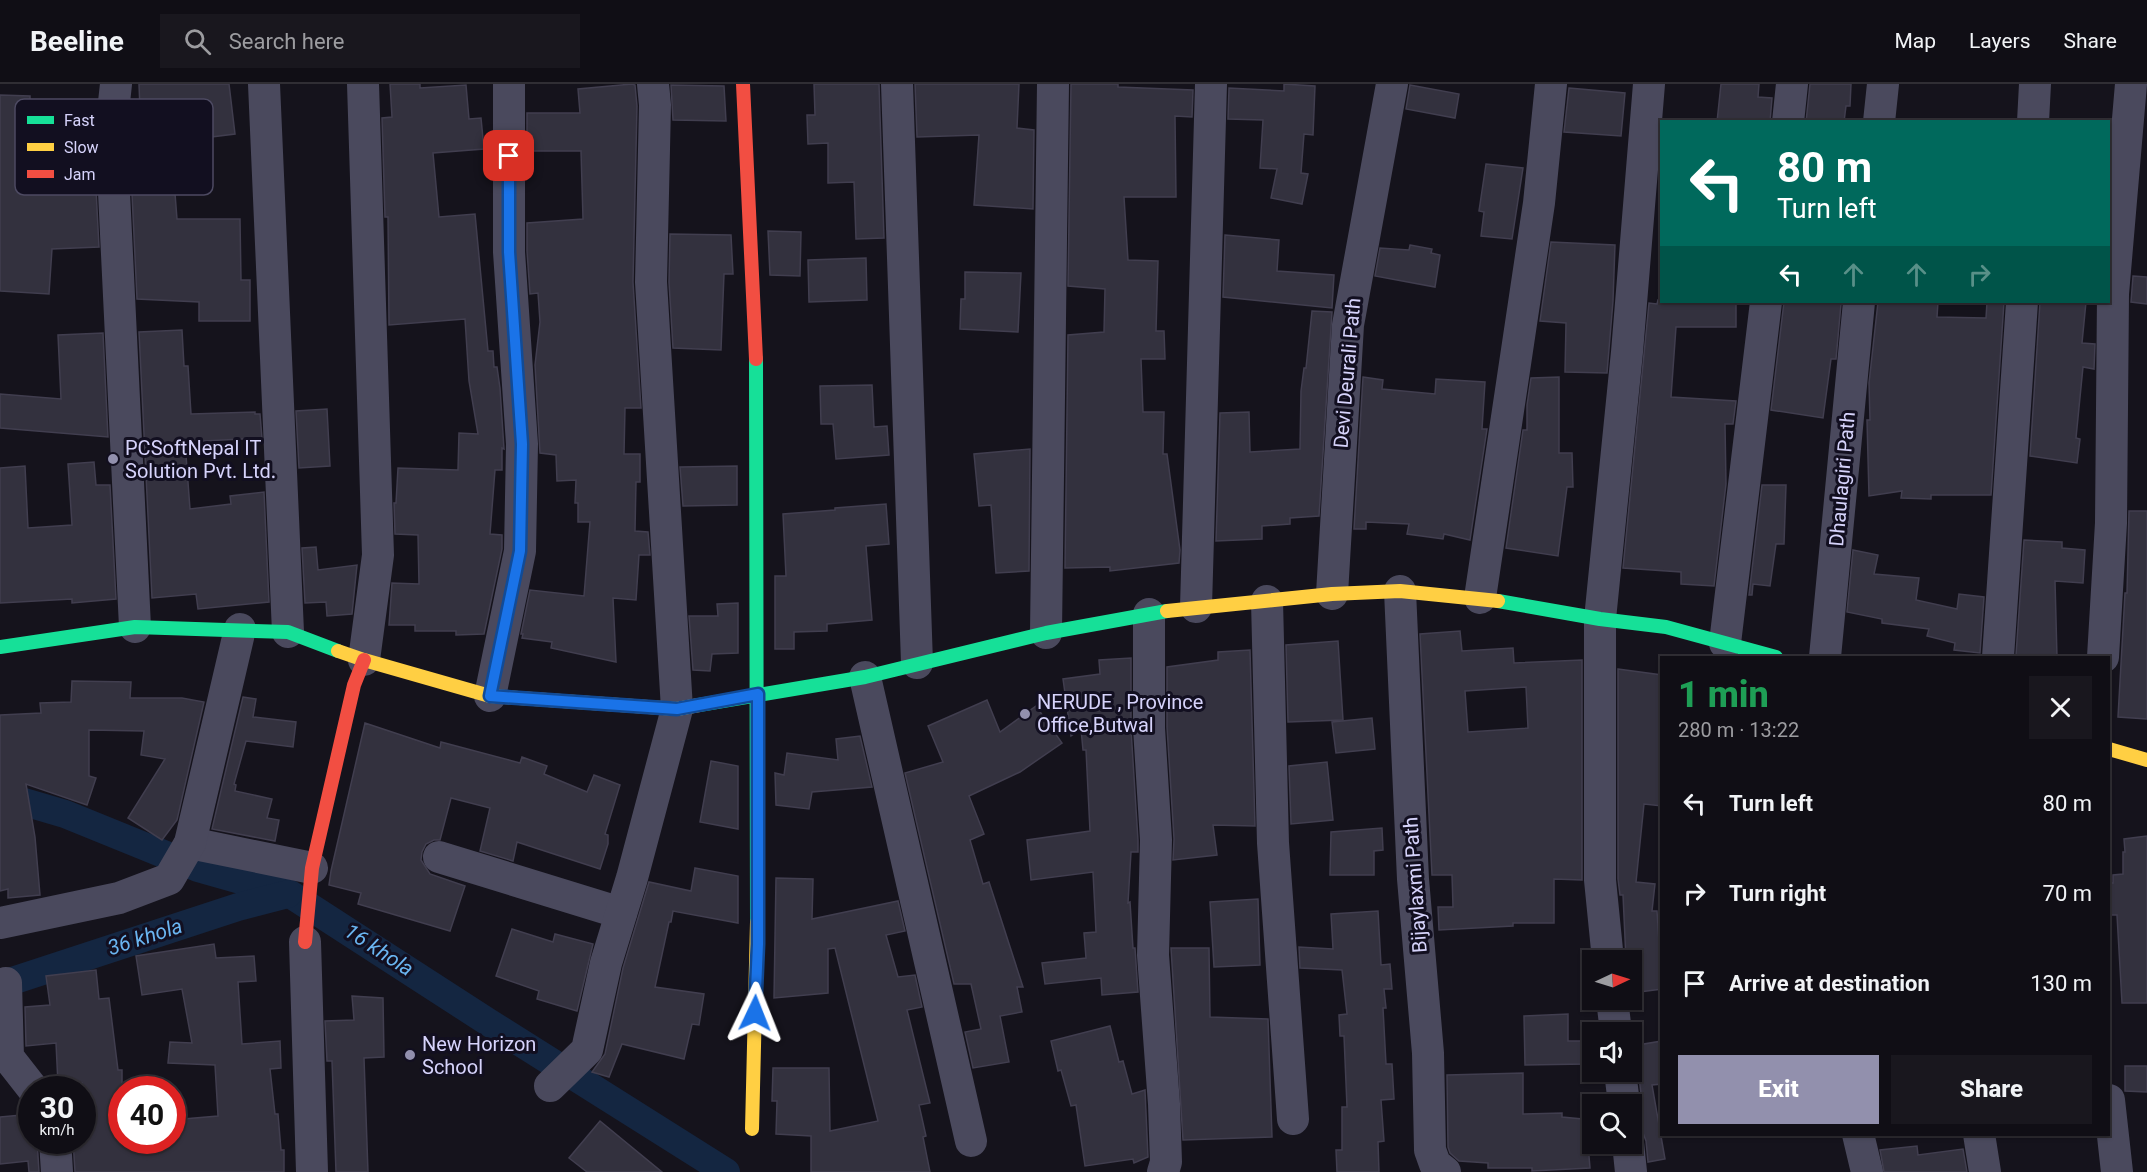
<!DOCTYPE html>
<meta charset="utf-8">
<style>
:root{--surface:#100e15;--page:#19171e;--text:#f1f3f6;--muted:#9c9ca0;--line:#302e34;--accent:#9290ad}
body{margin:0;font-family:Roboto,sans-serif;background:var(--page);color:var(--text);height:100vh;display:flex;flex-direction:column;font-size:22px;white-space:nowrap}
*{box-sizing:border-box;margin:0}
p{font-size:20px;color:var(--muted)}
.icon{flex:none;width:33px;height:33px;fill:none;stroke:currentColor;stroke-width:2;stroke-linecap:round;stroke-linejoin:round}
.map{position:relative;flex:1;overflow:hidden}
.side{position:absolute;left:1660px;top:572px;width:450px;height:480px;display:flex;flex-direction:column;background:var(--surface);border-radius:0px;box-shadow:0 2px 4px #0004,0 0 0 2px var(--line)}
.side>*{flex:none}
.banner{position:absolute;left:1660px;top:36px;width:450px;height:183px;border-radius:0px;box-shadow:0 2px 4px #0004,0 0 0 2px var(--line);background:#00695c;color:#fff;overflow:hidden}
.needle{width:39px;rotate:86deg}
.buttons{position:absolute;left:1582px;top:866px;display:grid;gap:12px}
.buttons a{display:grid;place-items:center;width:60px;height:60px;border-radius:0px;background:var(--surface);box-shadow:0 2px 4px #0004,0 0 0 2px var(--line);font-size:30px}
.speed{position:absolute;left:18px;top:992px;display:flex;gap:12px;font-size:30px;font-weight:700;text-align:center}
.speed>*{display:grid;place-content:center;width:78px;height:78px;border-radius:50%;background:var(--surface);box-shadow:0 2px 4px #0004,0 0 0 2px var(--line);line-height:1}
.speed small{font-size:15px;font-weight:400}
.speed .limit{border:9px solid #d22;background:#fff;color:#111}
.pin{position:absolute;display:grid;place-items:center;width:51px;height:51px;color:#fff;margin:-26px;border-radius:12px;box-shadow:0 3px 9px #0006}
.me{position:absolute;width:66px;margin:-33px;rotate:2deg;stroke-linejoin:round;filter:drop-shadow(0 0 4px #0008)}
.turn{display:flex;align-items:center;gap:21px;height:126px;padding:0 18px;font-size:27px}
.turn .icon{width:78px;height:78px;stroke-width:2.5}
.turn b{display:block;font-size:42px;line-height:51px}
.lanes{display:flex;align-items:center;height:57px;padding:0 18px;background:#0003;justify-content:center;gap:30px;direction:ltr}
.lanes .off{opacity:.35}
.round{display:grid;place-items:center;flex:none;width:63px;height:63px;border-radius:0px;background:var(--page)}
.summary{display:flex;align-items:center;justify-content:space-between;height:102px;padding:0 18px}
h1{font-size:36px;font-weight:800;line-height:45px;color:#1e9e55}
.action{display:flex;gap:12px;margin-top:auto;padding:12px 18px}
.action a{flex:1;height:69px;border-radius:0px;background:var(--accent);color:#fff;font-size:24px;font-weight:800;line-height:69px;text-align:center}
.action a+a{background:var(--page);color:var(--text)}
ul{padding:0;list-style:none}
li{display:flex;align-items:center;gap:18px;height:90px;padding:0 18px}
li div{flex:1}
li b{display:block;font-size:22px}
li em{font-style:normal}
header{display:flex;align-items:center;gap:36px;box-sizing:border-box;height:84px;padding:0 30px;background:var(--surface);border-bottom:2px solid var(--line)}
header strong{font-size:28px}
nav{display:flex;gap:33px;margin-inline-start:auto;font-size:21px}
.search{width:420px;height:54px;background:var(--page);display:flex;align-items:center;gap:15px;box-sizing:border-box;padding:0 21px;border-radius:0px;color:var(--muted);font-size:22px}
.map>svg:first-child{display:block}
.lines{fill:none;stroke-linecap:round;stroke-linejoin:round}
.canal{stroke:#142641;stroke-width:28}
.building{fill:#33313e;stroke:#413e4f;stroke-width:1.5;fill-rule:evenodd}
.street{stroke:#4a495d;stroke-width:32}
.fast{stroke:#16e098;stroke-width:14}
.slow{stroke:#ffcf43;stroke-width:14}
.jam{stroke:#f24e42;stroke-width:14}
.route-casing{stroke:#114b97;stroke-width:15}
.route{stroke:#1a73e8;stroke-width:10}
.poi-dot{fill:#9290ad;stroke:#120f20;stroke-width:2}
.labels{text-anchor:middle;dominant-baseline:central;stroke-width:6;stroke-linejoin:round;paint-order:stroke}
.street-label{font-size:20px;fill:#d6d3fb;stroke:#120f20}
.poi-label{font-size:20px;fill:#d6d3fb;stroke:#120f20;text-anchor:start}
.water-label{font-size:21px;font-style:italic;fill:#6ab5f1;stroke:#120f20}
.key{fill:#120f20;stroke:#4d4a62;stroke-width:1.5}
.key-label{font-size:16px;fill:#d6d3fb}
</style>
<header>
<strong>Beeline</strong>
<div class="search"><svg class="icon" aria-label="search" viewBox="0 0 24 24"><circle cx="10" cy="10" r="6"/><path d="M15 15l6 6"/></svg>Search here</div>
<nav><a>Map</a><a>Layers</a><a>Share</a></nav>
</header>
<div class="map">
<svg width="2147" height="1088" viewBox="0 0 2147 1088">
<rect width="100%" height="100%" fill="#15131c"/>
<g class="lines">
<!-- canal -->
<g class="canal">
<polyline points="0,711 65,730 198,784 290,810 488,938 726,1088"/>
<polyline points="0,901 238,823 288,810"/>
</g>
</g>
<!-- building -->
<g class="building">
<polygon points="139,0 229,0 235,50 171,58 177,135 240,135 241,196 250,196 250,237 199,237 199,218 137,215 129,47 131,26 140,26"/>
<polygon points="390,0 420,0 420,4 466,1 469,35 481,34 484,65 433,69 439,133 475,130 488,267 493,267 494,283 497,283 500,304 504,365 502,364 502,386 495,386 490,450 502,451 502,465 484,550 456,551 456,547 415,547 415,541 389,541 392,499 419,500 418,451 395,450 394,419 396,419 398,384 458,386 459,349 478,350 469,297 465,235 389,241 388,133 385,133 382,34 392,33"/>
<polygon points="632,0 635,1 637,22 633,198 641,324 625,324 624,370 640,370 640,398 636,398 635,447 648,448 650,471 639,471 636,516 613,514 616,578 551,564 552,558 522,554 523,550 521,550 530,506 584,512 590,438 578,438 578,419 575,419 576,396 557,397 556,371 540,369 535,281 540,238 538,209 530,210 527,167 527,139 583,135 581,67 527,67 527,29 580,29 578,5"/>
<polygon points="814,0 879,0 884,154 856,155 854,98 828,99 828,59 808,60 807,31 815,31"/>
<polygon points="915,0 1019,0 1017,44 1034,46 1033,125 974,121 979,51 917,53"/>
<polygon points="1071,0 1118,0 1118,3 1193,6 1192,33 1175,32 1176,113 1124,113 1128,176 1158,177 1156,247 1164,247 1165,275 1141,275 1143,328 1164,328 1163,370 1167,370 1180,466 1179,479 1110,487 1110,483 1065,484 1068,251 1104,248 1105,205 1068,202"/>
<polygon points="1284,0 1315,2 1313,51 1304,50 1301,89 1308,90 1302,120 1271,114 1277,85 1260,84 1263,36 1228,35 1229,4 1284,7"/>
<polygon points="1721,0 1759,0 1758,13 1772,14 1770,38 1717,38"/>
<polygon points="1810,0 1851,0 1850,22 1846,22 1844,38 1806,38"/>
<polygon points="671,1 724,2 726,37 673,36"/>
<polygon points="1410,1 1459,10 1455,34 1406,25"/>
<polygon points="1569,4 1625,9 1621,52 1564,48"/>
<polygon points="0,11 30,12 30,17 87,17 87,30 95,29 93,47 99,163 52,165 49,210 0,207"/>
<polygon points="1486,80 1523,84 1512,155 1481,152 1484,128 1479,127"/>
<polygon points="768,147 801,148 800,192 770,191"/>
<polygon points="670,150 731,151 733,190 724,190 721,266 673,264 669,198"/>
<polygon points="1225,151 1279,156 1277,187 1334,191 1332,224 1223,213"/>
<polygon points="1551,158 1615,161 1613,217 1607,289 1565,288 1566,239 1540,237"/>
<polygon points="1410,161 1432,165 1431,169 1440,171 1435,203 1375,192 1380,164 1409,166"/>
<polygon points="866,174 867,216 809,218 808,176"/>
<polygon points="965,188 1021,189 1018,248 960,245 961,215 965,215"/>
<polygon points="2133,192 2147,193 2147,220 2131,218"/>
<polygon points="1658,216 1662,218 1736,218 1736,243 1676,243 1671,313 1736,317 1733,340 1725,340 1726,400 1714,502 1681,500 1681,488 1623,484 1649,219 1657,220"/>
<polygon points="1784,218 1821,218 1841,220 1836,275 1831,275 1823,334 1771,326"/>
<polygon points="1878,218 1938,218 1937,233 1986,234 1987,218 2004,218 1991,411 1931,411 1931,415 1901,414 1902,407 1869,412 1867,336 1870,336 1869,299"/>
<polygon points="2040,218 2086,218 2082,259 2095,260 2094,285 2083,283 2076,354 2080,355 2077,379 2030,372"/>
<polygon points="1312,227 1332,228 1319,432 1290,434 1290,440 1262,442 1262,455 1216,457 1220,329 1249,328 1250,368 1300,365 1301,307 1304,284 1306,284"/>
<polygon points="182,246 184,282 188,282 191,330 255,328 255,330 260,330 262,354 185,358 190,425 231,420 230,412 264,408 269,518 198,525 196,510 152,514 139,248"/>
<polygon points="103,249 108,353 0,344 0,310 61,315 58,251"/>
<polygon points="1363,293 1383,296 1382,305 1435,310 1436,295 1485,298 1482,345 1487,345 1470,456 1444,450 1443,455 1407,450 1409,440 1366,438 1366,445 1354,445"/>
<polygon points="1559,293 1559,369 1572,369 1573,403 1567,403 1558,472 1506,464 1523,346 1527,346 1527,321 1531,294"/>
<polygon points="872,301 874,343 887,342 889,371 836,375 833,340 821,340 820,302"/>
<polygon points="327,325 330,382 299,384 296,327"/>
<polygon points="1030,365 1029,487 996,489 991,421 979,422 974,370"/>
<polygon points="94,378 96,401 110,401 116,515 72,519 72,515 0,519 0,384 25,382 28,444 72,441 68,380"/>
<polygon points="737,382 737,421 683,422 680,383"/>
<polygon points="1762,401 1786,401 1784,460 1776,460 1770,502 1753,500 1752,511 1749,511"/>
<polygon points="886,420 889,460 866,462 872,536 827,540 827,547 794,548 794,565 775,565 775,492 786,492 783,430 835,426 835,424"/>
<polygon points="2129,427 2147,427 2147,635 2118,633 2125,509 2127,509"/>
<polygon points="2024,456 2062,458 2062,464 2085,466 2083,499 2055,497 2057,573 2016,571"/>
<polygon points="316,463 318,486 357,481 352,530 327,532 326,518 305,519 302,464"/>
<polygon points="1853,466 1878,471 1874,490 1919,494 1916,516 1957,525 1959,510 1984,513 1980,569 1954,566 1955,559 1927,552 1929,545 1882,539 1882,535 1847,528"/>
<polygon points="738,519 738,569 712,570 710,587 693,586 689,532 718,532 717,520"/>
<path d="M1460,547L1462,567L1513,564L1514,579L1582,576V796L1554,795V839H1513V842L1439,846L1438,823H1453L1452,791H1432L1420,550ZM1526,603L1528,644L1468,648L1465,607Z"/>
<polygon points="1338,557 1343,636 1288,638 1286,561"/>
<polygon points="1250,566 1255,742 1213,741 1217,771 1173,776 1174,755 1167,643 1167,583 1218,576 1218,568"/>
<polygon points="1131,574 1131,645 1138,756 1138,768 1131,768 1128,819 1130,818 1133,864 1135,864 1138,908 1102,911 1101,894 1045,900 1042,879 1086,874 1084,849 1096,848 1093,788 1031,796 1027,756 1090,747 1086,666 1083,666 1081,645 1071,652 1063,595 1100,590 1099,576"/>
<polygon points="1618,585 1662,591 1662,722 1644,720 1636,798 1655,800 1652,827 1657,827 1662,905 1632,909 1632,876 1626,876 1623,811 1620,811 1618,795"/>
<polygon points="72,597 131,598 130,614 182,614 204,618 177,736 162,756 128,734 165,675 141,671 144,647 89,646 89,692 96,694 87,721 26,700 35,753 40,811 8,814 8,805 0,807 0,631 41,629 40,619 71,618"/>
<polygon points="243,613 256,615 253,633 296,638 293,663 246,657 234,700 236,701 235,707 272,715 267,734 279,736 275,757 212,745"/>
<polygon points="987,616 1000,648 1036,622 1062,659 1020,688 969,712 984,750 970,756 983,800 989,798 1023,903 1017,903 1022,928 1000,932 1009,978 973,984 965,948 981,945 971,900 954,900 905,689 943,678 928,642"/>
<polygon points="1372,634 1375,665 1336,669 1332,638"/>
<polygon points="365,639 440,664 441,658 520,679 522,673 547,682 544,690 587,708 594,691 620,701 605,750 608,751 608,760 600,785 517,758 513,777 480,767 490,724 451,714 440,756 434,756 426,760 422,768 421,776 430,790 465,802 450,847 358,820 361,809 329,801 331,787"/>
<polygon points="860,652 872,703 812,708 809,725 776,721 775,689 784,691 787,669 838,676 836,655"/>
<polygon points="711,677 738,682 738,745 700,738"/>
<polygon points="1327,678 1333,736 1291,740 1289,682"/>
<polygon points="1382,744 1383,766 1374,767 1374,791 1330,791 1331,748"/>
<polygon points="2147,752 2147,919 2122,919 2117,831 2109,831 2109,799 2113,799 2113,791 2123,790 2123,768 2125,768 2124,755"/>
<polygon points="695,784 738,792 738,839 673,827 671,838 669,838 655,903 704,910 699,941 692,940 684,975 622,960 609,993 592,988 605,970 623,884 649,798 691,807"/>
<polygon points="776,794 813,795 812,835 898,817 905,847 886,851 898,893 915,891 922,923 907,926 930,1019 919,1021 926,1052 923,1053 930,1088 811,1088 811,1052 776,1050 777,1017 772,1017 773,984 829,984 830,1047 878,1037 835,864 828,865 828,909 774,914"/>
<polygon points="1258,815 1260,881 1214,883 1210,818"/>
<polygon points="1378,827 1381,881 1390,880 1392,905 1384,905 1386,924 1383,924 1386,980 1392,980 1394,1015 1381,1016 1384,1057 1378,1058 1379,1088 1337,1088 1336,1066 1342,1066 1342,1023 1347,1023 1344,952 1340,952 1339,931 1347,930 1342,886 1300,884 1299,863 1333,865 1331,830"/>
<polygon points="512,845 553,858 555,850 593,860 577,927 537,915 539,907 496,892"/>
<polygon points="214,860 216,874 254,872 256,897 238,898 242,960 280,957 281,984 270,985 275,1030 278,1030 281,1066 284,1066 284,1088 75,1088 73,1056 82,1056 82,999 58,1000 56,959 26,962 25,923 50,921 46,892 96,886 99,915 109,914 118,986 122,986 122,1056 172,1056 172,1036 218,1032 215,981 168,979 170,958 192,959 182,905 142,911 136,872"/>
<polygon points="1171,864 1209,864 1210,933 1268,935 1272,1053 1183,1056"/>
<polygon points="352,912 383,914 384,973 364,974 368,1088 336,1088 332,977 327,977 325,937 354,936"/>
<polygon points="1568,930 1568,957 1586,957 1586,980 1525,981 1524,932"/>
<polygon points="1110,942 1119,978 1123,977 1132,1010 1145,1006 1148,1073 1134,1079 1133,1075 1085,1082 1076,1021 1071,1022 1061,986 1058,987 1051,957"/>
<polygon points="1662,957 1662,1000 1652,1001 1665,1075 1648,1078 1646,1057 1643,1049 1632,1042 1634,1041 1633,1035 1641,1026 1642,1018 1638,985 1632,974 1632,962"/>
<polygon points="2125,982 2147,982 2147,1008 2125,1007"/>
<polygon points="1523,989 1523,1030 1562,1029 1562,1033 1593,1036 1593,1059 1598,1059 1598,1061 1588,1060 1590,1084 1532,1087 1532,1084 1488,1084 1488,1079 1459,1077 1450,1069 1448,1063 1447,991"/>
<polygon points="32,1030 32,1056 37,1056 39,1088 29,1088 28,1077 0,1080 0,1033"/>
<polygon points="600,1037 662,1088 587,1088 569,1074"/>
<polygon points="1917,1062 1918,1071 1963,1065 1967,1088 1884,1088 1880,1066"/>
</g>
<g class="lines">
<!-- street -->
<g class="street">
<polyline points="116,0 111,46 135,543"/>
<polyline points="264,0 288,548"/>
<polyline points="363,0 378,471 364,576"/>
<polyline points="897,0 917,579"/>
<polyline points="1788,38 1792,0"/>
<polyline points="1879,38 1883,0"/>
<polyline points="2033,38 2035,0"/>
<polyline points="1400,507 1413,795 1428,969 1430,1066 1435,1080 1445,1088"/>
<polyline points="1332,510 1348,241 1392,0"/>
<polyline points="1480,514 1539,119 1551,0"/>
<polyline points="1267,517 1273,759 1293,1035"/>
<polyline points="1196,523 1211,0"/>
<polyline points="1149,530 1149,644 1156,756 1153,871 1164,1020 1166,1078 1163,1088"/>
<polyline points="1046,549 1053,0"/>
<polyline points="1725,559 1766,218"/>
<polyline points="1825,573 1859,218"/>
<polyline points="1998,573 2022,218"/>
<polyline points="2103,573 2111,439 2113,210 2131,0"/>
<polyline points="865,593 971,1057"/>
<polyline points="490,612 520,467 522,360 509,168 509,0"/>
<polyline points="190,759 312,784"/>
<polyline points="439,773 621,829"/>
<polyline points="0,839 119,814 169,795 190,759 240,545"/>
<polyline points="305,858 312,1088"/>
<polyline points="1608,876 1600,796 1600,535 1627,268 1649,0"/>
<polyline points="6,899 8,973 33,1005"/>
<polyline points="1612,915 1616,948"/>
<polyline points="1620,987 1624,1020"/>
<polyline points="550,1002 587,966 606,879 632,794 677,625 651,198 655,21 653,0"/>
<polyline points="2109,1016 2117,1088"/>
<polyline points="1858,1050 1867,1088"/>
<polyline points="1979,1050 1985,1088"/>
<polyline points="55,1056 57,1088"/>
<polyline points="1628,1059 1631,1088"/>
</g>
<!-- fast -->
<g class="fast">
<polyline points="756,275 757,838"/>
<polyline points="1498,517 1600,535 1666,543 1776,573"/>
<polyline points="0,563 135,543 288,548 338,567"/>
<polyline points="699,621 865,593 1046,549 1167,527"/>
</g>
<!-- slow -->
<g class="slow">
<polyline points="1167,527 1332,510 1400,507 1498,517"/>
<polyline points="338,567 364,576 490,612 677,625 699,621"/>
<polyline points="2109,665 2147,676"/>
<polyline points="752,1045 757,838"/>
</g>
<!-- jam -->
<g class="jam">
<polyline points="743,0 756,275"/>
<polyline points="305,858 312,784 354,601 364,576"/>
</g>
</g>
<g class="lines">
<defs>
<polyline id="route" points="509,72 509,168 522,360 520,467 490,612 677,625 758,610 758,860 755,929"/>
</defs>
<!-- route casing -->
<use href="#route" class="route-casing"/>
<!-- route -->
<use href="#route" class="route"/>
</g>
<!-- markers -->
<g class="poi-dot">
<circle cx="113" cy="375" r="6"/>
<circle cx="1025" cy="630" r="6"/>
<circle cx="410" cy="971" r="6"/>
</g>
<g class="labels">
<!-- street labels -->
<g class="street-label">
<text transform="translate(1347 289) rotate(-85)">Devi Deurali Path</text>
<text transform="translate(1842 395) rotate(-85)">Dhaulagiri Path</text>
<text transform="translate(1415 801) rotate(-94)">Bijaylaxmi Path</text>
</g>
<!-- poi labels -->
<g class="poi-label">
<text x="125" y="364">PCSoftNepal IT<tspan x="125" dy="23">Solution Pvt. Ltd.</tspan></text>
<text x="1037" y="618">NERUDE , Province<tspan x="1037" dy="23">Office,Butwal</tspan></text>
<text x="422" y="960">New Horizon<tspan x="422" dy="23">School</tspan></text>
</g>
<!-- water labels -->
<g class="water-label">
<text transform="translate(145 853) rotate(-18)">36 khola</text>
<text transform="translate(379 866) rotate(33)">16 khola</text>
</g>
</g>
<!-- legend -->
<rect x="15" y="15" width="198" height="96" rx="9" class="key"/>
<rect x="27" y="32" width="27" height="8" fill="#16e098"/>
<rect x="27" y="59" width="27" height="8" fill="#ffcf43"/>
<rect x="27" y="86" width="27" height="8" fill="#f24e42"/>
<g class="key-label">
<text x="64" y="42">Fast</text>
<text x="64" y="69">Slow</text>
<text x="64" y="96">Jam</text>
</g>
</svg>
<div class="buttons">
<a><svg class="needle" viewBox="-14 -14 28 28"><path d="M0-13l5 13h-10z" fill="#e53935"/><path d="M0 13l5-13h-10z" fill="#9c9ca0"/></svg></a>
<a><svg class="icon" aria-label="sound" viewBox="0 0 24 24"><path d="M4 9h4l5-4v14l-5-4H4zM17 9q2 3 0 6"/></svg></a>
<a><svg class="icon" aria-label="search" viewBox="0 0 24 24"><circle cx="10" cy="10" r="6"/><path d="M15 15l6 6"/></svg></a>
</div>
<div class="speed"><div>30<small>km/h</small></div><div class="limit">40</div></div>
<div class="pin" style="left:509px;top:72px;background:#d93025"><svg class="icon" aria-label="arrive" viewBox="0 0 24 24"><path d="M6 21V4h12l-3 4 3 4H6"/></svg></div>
<svg class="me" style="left:755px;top:929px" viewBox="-20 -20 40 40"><path d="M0-17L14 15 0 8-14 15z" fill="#1a73e8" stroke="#fff" stroke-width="4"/></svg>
<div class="banner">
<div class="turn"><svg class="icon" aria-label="left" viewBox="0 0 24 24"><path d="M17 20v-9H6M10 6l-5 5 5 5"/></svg><div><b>80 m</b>Turn left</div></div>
<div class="lanes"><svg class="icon" aria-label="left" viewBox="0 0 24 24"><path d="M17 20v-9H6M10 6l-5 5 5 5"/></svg><svg class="icon off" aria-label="ahead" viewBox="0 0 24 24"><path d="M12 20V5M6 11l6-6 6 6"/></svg><svg class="icon off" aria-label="ahead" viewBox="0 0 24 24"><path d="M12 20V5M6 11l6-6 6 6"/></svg><svg class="icon off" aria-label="right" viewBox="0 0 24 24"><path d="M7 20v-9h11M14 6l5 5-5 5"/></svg></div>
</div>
<section class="side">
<div class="summary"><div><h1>1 min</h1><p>280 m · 13:22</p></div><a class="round"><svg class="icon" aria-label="close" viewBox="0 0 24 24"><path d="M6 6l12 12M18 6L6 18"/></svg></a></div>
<ul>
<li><svg class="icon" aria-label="left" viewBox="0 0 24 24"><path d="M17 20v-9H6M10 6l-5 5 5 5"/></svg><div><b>Turn left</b></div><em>80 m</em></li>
<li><svg class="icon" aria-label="right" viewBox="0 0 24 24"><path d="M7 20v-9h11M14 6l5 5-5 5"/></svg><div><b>Turn right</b></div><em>70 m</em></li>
<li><svg class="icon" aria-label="arrive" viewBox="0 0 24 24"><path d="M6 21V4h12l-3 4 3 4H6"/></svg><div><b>Arrive at destination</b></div><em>130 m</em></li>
</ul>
<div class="action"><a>Exit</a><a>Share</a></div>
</section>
</div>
